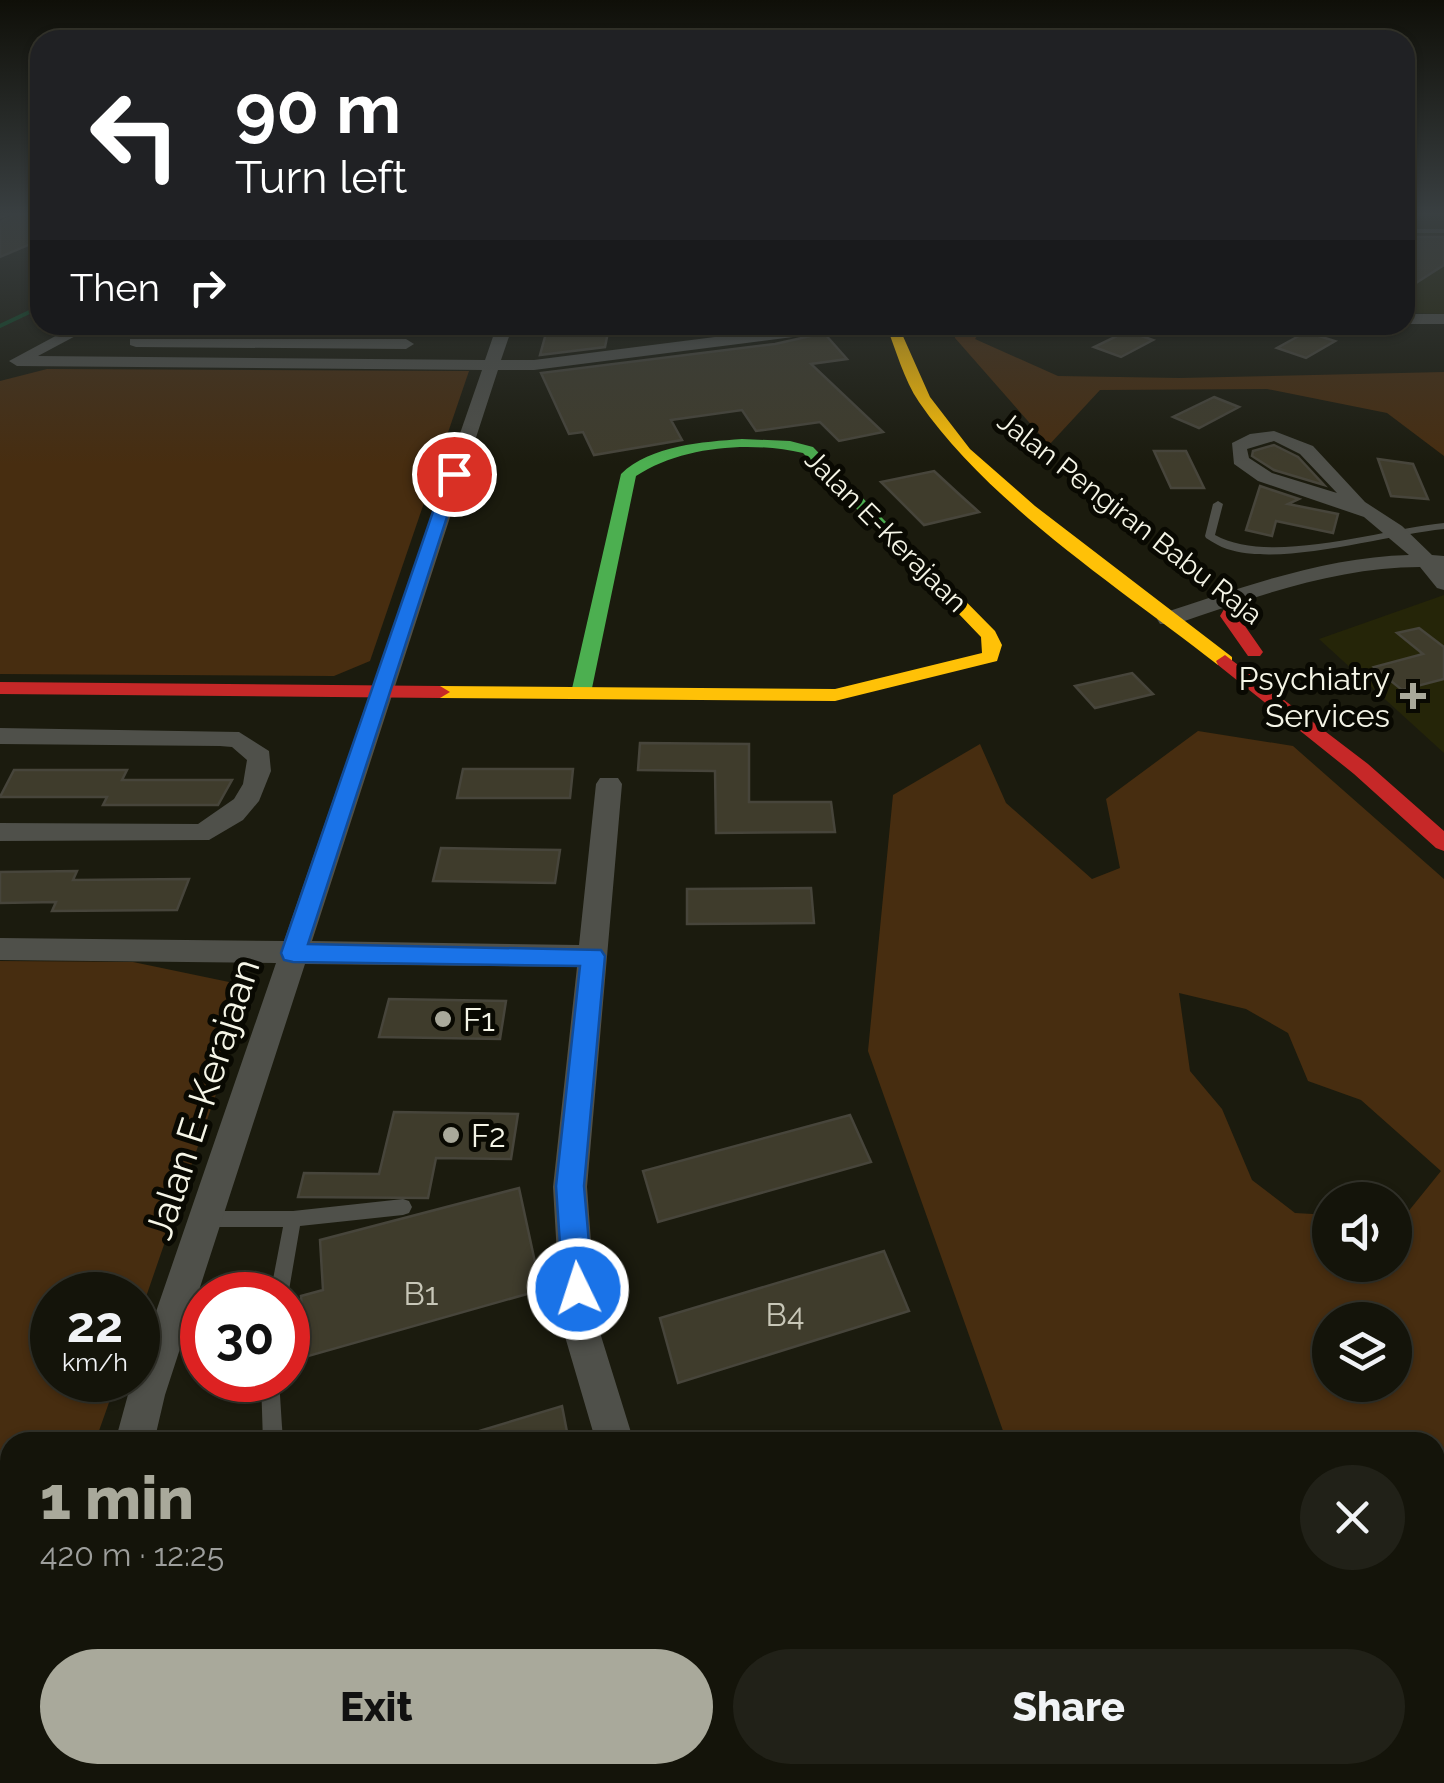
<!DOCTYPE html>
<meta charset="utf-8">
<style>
:root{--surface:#14140a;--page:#212118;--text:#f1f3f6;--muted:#9d9e9c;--line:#33332b;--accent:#a9a99b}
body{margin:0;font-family:Raleway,sans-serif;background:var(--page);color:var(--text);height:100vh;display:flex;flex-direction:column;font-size:38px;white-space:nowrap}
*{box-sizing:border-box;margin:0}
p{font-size:32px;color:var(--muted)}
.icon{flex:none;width:55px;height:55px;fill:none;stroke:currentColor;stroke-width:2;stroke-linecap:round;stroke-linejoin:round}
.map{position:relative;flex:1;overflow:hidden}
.side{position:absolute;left:0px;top:1432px;width:1445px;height:352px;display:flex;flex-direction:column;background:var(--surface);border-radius:30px 30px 0 0;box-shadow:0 2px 8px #0004,0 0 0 2px var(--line)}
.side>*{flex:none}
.hud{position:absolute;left:30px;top:30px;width:1385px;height:305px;border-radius:30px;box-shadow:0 2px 8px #0004,0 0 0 2px var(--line);background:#202124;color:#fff;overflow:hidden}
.fabs{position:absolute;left:1312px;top:1182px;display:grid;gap:20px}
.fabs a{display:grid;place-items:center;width:100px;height:100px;border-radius:50%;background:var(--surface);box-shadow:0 2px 8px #0004,0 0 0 2px var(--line);font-size:50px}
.speed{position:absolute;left:30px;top:1272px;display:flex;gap:20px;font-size:50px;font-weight:700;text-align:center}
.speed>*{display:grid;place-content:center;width:130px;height:130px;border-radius:50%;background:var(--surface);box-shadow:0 2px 8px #0004,0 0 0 2px var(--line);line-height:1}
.speed small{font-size:25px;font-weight:400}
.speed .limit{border:15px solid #d22;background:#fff;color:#111}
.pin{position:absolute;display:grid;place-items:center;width:85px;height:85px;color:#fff;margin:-42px;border:5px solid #fff;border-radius:50%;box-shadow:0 2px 10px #0007}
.me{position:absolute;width:110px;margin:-55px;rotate:356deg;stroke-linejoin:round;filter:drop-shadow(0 0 8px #0008)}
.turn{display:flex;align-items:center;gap:35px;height:210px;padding:0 40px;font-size:45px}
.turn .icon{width:130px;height:130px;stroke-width:2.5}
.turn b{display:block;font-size:70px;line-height:85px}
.then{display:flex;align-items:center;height:95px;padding:0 40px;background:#0003;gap:20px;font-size:38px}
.round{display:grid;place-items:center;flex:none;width:105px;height:105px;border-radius:52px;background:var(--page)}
.summary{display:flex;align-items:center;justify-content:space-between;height:170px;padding:0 40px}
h1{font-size:60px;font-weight:800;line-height:75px;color:var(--accent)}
.primary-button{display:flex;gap:20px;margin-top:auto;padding:20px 40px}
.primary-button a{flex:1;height:115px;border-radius:60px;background:var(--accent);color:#111;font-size:40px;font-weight:800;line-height:115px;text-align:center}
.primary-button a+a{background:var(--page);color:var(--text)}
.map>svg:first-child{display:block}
.built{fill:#252508}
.green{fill:#472d10;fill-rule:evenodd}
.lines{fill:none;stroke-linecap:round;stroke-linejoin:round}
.stream{stroke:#0b4824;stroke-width:4}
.building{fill:#3f3c2c;stroke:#47453b;stroke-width:2.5}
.lane{fill:#4f504a;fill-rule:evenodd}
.street{fill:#4f504a;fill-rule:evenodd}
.fast{fill:#4caf50;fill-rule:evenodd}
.slow{fill:#ffc107;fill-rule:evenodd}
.jam{fill:#c62828;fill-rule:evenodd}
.route{fill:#1a73e8;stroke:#114b97;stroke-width:2.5}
.poi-dot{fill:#a9a99b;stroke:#090902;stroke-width:4}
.labels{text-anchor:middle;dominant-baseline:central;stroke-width:10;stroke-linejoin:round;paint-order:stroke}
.far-street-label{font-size:28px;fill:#f5f5e7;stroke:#090902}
.poi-label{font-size:32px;fill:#f5f5e7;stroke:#090902;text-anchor:start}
.near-number-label{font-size:32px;fill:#c8c7b8}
.near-street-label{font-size:38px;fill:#f5f5e7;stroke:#090902}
</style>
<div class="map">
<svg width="1444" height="1783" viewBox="0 0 1444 1783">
<rect width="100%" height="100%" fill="#1b1b0e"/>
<!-- built -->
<g class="built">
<polygon points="1405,214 1444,214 1444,314 1405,313"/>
<polygon points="1444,595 1444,753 1319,639"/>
</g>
<!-- green -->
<g class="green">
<polygon points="953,325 985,325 975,339 1058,376 1180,378 1444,372 1444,456 1387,413 1267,389 1100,390 1049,445 955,338"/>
<polygon points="47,369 469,371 370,661 334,676 0,674 0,381"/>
<path d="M1198,731L1293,746L1444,879V1630L1435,1631V1442H1007L868,1051L893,795L980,744L1006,803L1092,879L1120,868L1106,799ZM1179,993L1246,1009L1288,1033L1308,1081L1361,1100L1441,1171L1403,1218H1395V1265H1330V1215L1295,1213L1252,1180L1222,1109L1190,1071ZM1395,1320V1385H1330V1320Z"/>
<polygon points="0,961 133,962 253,987 138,1320 138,1295 52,1295 52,1380 117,1380 95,1442 10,1442 10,1622 0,1629"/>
</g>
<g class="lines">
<!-- stream -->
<polyline class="stream" points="0,326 40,307"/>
</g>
<!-- building -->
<g class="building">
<polygon points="16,214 40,214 40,240 0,257 0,222"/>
<polygon points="1405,237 1444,237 1444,265 1405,290"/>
<polygon points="548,326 590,326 609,327 605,347 540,355"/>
<polygon points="1306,332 1335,341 1306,358 1277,348"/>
<polygon points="824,333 847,359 811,364 883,432 839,441 820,422 756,431 742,410 671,420 682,440 594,455 583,432 569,434 541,373 775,344"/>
<polygon points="1121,334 1136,334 1153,340 1121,357 1094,347"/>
<polygon points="1214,397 1239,407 1199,428 1173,417"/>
<polygon points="1274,445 1298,457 1324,485 1274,470 1252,456 1253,451"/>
<polygon points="1154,451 1186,451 1204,488 1171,488"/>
<polygon points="1378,459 1413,464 1428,499 1391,496"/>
<polygon points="934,471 960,495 979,512 924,525 881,482"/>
<polygon points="1260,486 1299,499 1288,504 1338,514 1333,533 1276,521 1272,536 1246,530"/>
<polygon points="1419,628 1444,647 1444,679 1402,690 1374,667 1423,654 1397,633"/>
<polygon points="1132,673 1153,694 1095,708 1075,686"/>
<polygon points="640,743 749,744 749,802 831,802 835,832 716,833 715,771 638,770"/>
<polygon points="463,769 573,769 570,798 457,798"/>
<polygon points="14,770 127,770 122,780 232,780 218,805 103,805 107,797 0,797"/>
<polygon points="441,848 560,850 555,883 433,881"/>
<polygon points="77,871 73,880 189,879 177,910 52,911 56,902 0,903 0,872"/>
<polygon points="811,888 814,923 687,924 687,889"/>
<polygon points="389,999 506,1001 500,1039 379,1037"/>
<polygon points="394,1112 518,1114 511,1159 436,1158 428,1198 298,1197 304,1173 379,1174"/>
<polygon points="850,1115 871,1162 658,1222 643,1171"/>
<polygon points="519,1188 541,1290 305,1357 301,1296 323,1290 320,1240"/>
<polygon points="884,1251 909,1311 678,1383 660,1318"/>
<polygon points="562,1406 569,1442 456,1442 456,1438"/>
</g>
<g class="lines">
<!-- lane -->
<g class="lane">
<polygon points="12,214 11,215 0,219 0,215"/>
<rect x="1405" y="229" width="39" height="4"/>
<path d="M1218,501L1223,504L1215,535C1270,566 1382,529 1444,523V529C1384,535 1283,567 1227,549C1220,547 1213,542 1206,538L1205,536L1213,504Z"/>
<polygon points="403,1199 409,1201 412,1207 409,1213 403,1215 300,1226 288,1296 270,1295 283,1227 205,1227 199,1225 196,1219 199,1213 205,1211 293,1211"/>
<polygon points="261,1380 279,1380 283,1442 263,1442"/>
</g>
<!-- street -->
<g class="street">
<rect x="1405" y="314" width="39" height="10"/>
<polygon points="76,325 96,325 38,356 485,360 497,325 513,325 501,360 534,360 801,326 809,331 801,336 534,370 498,370 312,941 579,945 596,784 600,778 618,778 622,784 587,1187 597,1323 634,1442 596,1442 561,1323 553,1187 577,967 305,964 165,1395 154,1442 115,1442 132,1380 138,1380 138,1364 276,963 0,960 0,938 284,941 482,370 17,366 9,361"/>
<polygon points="1042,325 1176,325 1168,330 1049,331"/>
<polygon points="130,339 406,339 414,344 406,349 136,347 130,345"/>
<path d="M1274,431L1313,446L1365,502L1402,526L1432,555L1444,556V590L1437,588L1420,567C1336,567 1255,597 1176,624H1160L1157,619L1160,614C1241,588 1324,557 1409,555L1364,517L1258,481L1234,464L1232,443L1250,434ZM1274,441L1300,454L1337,493L1272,473L1249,458L1247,449Z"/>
<polygon points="0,728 239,732 269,751 271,771 259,801 243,820 209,840 0,841 0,823 198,824 234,799 243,784 247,760 232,747 220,746 0,744"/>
</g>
<!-- fast -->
<g class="fast">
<path d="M742,439L790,441L813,447L925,562L923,566H911L803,453C750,441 682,446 636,476L591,693L581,699L574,697L571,693L621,474C651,445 703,442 742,439Z"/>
<polygon points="10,1701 10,1743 0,1747 0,1705"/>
<polygon points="54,1775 124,1775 121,1783 51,1783"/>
<polygon points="1269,1775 1319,1775 1316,1783 1266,1783"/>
</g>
<!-- slow -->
<g class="slow">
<path d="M886,325H898L930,397L970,449L1035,506L1232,657V665H1218C1121,589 989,504 919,402C904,380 896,350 886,325Z"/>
<polygon points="917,557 923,558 995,631 1002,645 997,661 835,701 440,698 430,692 440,686 835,689 982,653 981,637 909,562"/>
<polygon points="1435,1740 1444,1741 1444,1779 1428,1775 1435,1775"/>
</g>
<!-- jam -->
<g class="jam">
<polygon points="1239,593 1248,598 1238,616 1263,652 1260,656 1248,656 1220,616 1233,594"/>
<polygon points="1225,655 1368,764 1444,831 1444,851 1436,848 1354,774 1218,665 1216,661"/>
<polygon points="0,682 440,686 450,692 440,698 0,694"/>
<polygon points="1042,1775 1182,1775 1185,1783 1045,1783"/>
</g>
</g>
<!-- sky -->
<linearGradient id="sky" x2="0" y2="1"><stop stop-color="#0f0f08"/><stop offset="0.46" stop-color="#393f41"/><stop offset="1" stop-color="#393f41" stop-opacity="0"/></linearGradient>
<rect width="1444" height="464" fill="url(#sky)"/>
<!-- route -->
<polygon class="route" points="454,469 461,474 308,944 601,950 605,956 584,1186 593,1289 589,1299 578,1303 568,1299 563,1289 556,1186 580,966 293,962 284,960 281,953 446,474"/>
<!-- markers -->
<g class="poi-dot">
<path d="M1408 681h10v10h10v10h-10v10h-10v-10h-10v-10h10z"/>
<circle cx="443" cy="1019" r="10"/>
<circle cx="451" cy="1135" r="10"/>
</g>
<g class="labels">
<!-- far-street labels -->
<g class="far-street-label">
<text transform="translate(1130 518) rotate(38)">Jalan Pengiran Babu Raja</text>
<text transform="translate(886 531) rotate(45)">Jalan E-Kerajaan</text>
</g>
<!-- poi labels -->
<g class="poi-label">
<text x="1390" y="678" text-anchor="end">Psychiatry<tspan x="1390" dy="37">Services</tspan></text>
<text x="463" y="1019">F1</text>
<text x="471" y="1135">F2</text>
</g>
<!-- near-number labels -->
<g class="near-number-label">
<text x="421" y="1293">B1</text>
<text x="785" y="1314">B4</text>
</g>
<!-- near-street labels -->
<g class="near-street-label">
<text transform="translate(202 1099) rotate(-72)">Jalan E-Kerajaan</text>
</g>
</g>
</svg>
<div class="fabs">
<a><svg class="icon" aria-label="sound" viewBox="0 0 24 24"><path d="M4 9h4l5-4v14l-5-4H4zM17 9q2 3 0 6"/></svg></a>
<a><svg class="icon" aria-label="layers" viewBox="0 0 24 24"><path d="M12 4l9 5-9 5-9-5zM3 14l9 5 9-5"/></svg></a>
</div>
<div class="speed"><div>22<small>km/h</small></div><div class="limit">30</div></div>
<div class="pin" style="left:454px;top:474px;background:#d93025"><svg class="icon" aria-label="arrive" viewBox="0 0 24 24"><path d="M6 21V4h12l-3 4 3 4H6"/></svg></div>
<svg class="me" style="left:578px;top:1289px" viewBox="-20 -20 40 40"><circle r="17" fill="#1a73e8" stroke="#fff" stroke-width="3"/><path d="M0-11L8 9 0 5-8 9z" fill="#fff"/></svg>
<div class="hud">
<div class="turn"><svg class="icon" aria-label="left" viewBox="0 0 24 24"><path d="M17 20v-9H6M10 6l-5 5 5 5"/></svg><div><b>90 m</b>Turn left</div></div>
<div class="then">Then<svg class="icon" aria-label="right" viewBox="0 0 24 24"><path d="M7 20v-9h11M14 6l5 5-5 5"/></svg></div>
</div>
<section class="side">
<div class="summary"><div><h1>1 min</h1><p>420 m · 12:25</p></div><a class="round"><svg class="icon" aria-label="close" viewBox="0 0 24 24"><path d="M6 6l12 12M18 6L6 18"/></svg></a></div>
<div class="primary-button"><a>Exit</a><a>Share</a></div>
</section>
</div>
